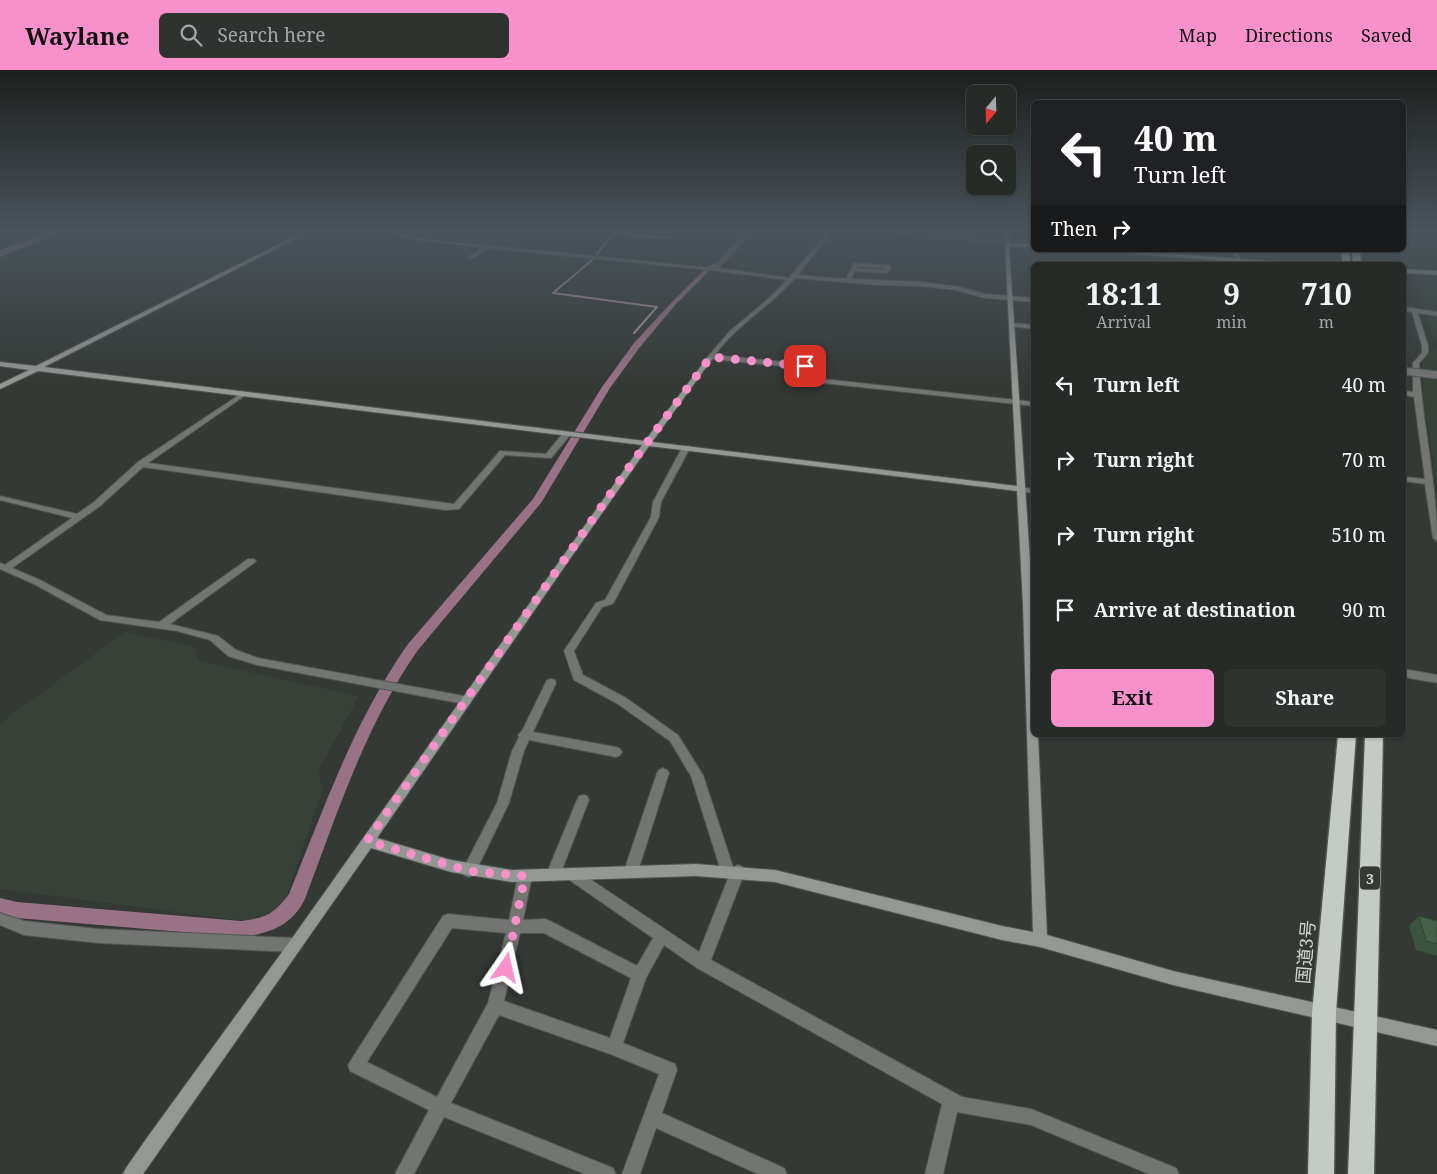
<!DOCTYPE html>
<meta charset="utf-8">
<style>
:root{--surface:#272b28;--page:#2f3330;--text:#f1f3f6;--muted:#a4a7a8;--line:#434745;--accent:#f890cb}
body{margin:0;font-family:"Noto Serif","Noto Sans JP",serif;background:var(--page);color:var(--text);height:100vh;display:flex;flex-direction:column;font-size:19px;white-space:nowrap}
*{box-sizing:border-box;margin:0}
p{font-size:16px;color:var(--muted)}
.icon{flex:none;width:28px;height:28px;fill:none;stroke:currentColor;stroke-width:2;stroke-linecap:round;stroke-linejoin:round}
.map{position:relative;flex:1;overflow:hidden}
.drawer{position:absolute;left:1031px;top:192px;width:375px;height:475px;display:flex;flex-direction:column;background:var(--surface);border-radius:8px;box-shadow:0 1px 4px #0004,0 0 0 1px var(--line)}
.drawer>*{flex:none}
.top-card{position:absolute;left:1031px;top:30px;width:375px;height:152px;border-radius:8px;box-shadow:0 1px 4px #0004,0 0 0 1px var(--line);background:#202124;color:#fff;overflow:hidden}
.needle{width:32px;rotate:199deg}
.buttons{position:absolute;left:966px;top:15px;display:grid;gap:10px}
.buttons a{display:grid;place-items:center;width:50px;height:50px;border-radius:8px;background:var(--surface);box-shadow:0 1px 4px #0004,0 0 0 1px var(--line);font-size:25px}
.pin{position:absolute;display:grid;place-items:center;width:42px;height:42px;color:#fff;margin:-21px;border-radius:10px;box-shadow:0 2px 8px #0006}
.me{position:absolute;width:55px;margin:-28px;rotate:11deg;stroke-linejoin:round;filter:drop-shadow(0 0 4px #0008)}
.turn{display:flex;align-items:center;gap:18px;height:105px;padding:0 20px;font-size:22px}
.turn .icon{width:65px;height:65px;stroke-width:2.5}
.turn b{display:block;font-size:35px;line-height:42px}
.then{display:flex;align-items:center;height:48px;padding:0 20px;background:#0003;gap:10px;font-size:19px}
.eta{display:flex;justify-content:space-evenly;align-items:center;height:85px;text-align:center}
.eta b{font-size:30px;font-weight:700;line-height:35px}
.button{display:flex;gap:10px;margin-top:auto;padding:10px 20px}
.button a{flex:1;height:58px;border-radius:8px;background:var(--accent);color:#111;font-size:20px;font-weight:700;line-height:58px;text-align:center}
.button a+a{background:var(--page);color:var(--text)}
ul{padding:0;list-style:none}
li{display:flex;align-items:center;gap:15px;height:75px;padding:0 20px}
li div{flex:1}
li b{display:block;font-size:19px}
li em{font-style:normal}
header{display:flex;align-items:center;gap:30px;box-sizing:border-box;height:70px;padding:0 25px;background:var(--accent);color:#111}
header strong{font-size:24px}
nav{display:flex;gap:28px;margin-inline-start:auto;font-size:18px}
.search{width:350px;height:45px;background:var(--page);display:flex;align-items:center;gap:12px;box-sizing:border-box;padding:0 18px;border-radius:8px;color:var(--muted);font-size:19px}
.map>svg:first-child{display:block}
.built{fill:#374137}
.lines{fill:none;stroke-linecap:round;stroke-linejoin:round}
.stream{stroke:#aa909d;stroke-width:2}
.canal{fill:#997286;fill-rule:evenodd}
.river{fill:#997286;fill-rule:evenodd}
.street-casing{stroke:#515551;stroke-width:2}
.secondary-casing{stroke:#515551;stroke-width:2}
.highway-casing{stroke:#515551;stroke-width:3}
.street{fill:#737573;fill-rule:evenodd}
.secondary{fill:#949894;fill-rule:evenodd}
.highway{fill:#c4cac4;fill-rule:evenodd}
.street-bridge-casing{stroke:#515551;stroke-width:9;stroke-linecap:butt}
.street-bridge{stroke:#737573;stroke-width:7}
.wall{fill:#3b543d}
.building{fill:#456247;stroke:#304532}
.route{stroke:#f890cb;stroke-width:9;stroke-dasharray:0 16.2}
.labels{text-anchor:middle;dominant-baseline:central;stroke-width:5;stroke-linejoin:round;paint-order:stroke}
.shield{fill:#343935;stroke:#a3a7a4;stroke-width:1}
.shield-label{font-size:14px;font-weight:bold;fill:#d3d6d3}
.near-street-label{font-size:18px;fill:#d3d6d3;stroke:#343935}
</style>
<header>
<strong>Waylane</strong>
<div class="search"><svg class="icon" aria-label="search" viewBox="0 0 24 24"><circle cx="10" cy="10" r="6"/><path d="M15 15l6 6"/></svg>Search here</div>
<nav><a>Map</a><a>Directions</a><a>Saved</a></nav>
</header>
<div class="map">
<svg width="1437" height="1104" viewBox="0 0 1437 1104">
<rect width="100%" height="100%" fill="#343935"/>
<!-- built -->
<g class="built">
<polygon points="392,161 534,161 529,165 509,163 492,175 422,168"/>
<polygon points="1406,161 1437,161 1437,275 1422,238"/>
<polygon points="1437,276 1437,418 1423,324 1422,294"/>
<polygon points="125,562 195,577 198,591 359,626 318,701 323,718 282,839 246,851 0,819 0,653"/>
</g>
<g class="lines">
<!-- stream -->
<polyline class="stream" points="634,263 657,237 553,223 592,190 613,164 670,168 675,161"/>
<!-- canal -->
<path class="canal" d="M745,161H751L722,194L712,198L676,234L640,277L610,318L541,433L418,580C365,656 337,744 305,829C292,856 268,864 241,867L17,848L0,844V828L17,832L241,851C266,848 274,844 289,824C324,738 354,651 408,574L533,429L602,317L634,273L672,232L708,196L718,192Z"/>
<!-- river -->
<polygon class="river" points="51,161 66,161 0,187 0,180"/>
<defs>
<g id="street">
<path d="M749,161H754L718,198L790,208V205L792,204L828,161H833L798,205L846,209L854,193L888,195L891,197L887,203L855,201L851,209L920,212L956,216L985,224L1034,228V232L985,228L956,220L920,216L878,215L795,208C771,236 736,255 715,285L805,294L808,296L812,307L823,309L1034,332V336L823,313L807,309L802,298L712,289L707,290L706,289L730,261L767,230L787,210L710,200L488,178L471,189L466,188L483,178L471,176L473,174L713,198L723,190ZM858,196L885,198L883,200L857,198Z"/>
<polygon points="862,161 885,161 1009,172 1007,173"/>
<polygon points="1230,180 1235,180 1243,192 1239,192"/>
<path d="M1404,237L1437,242V246L1418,243L1428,276V283L1419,293C1422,354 1437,410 1437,471L1433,468L1425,414L1404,411V407L1425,409L1414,327L1404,325V321L1413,322V293L1422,283V276L1412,242L1404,241Z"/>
<polygon points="1012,253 1034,255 1034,259 1010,256 1010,254"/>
<polygon points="242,323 247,324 148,393 454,434 500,381 546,384 564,362 567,362 571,364 551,388 505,385 459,439 445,440 143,397 100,436 12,498 40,510 106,545 159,552 248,489 254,489 256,491 254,493 170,554 218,566 236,580 258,588 464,626 468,627 470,630 468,633 464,634 257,595 228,586 210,570 177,561 100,550 34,514 0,499 0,493 5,495 72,448 0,430 0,426 77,444 94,432 138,392"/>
<path d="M683,376H689L690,378L661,432L659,447L614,532L612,534L602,537L574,581L583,605L626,628L678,665L703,705L733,797L738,795L743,797L745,801L711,890L962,1027L1031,1039L1176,1098L1179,1104H1149L1031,1055L957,1042L943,1104H925L942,1034L697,898L664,875L646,908L623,973L675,994L677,1000L662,1043L784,1098L787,1104H758L656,1058L640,1104H622L659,1004L613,985L499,945L451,1033L613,1098L616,1104H585L444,1047L414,1104H395L429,1040L350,1001L348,995L443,846L448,844L509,850L518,806L520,802L525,800L530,802L532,806L523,850L545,849L550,851L637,896L653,868L568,809L566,805L568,801L573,799L578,801L699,882L729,806L723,805L721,801L691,706L670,671L618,634L574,610L564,581L596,533L605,530L651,447L653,432ZM452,858L506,863L488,933L437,1027L367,992ZM520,863H544L631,908L610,968L504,931Z"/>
<polygon points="1017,417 1034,419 1034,423 1017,421"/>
<polygon points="1404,599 1437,605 1437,613 1404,607"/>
<polygon points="551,609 555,610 556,613 533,662 616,677 620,679 622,682 620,685 616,687 529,670 524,681 509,733 474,805 469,807 464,805 462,801 497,733 512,681 519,667 518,665 522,661 547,610"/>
<polygon points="663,698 667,700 669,703 638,801 636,805 631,807 626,805 624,801 657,703 659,700"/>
<polygon points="583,725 587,726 589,730 560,805 558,809 553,811 548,809 546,805 577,730 579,726"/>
<polygon points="0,843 24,851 99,859 294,868 299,870 301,875 299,880 294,882 99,873 24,865 0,855"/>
</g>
<g id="secondary">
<path d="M305,161H311L44,297L645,371L707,288L709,287L712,289L652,372L1017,416L1005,176L1006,175L1004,161H1008L1010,173L1034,174V176L1009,177L1033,535L1034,665H1038L1047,865L1173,901L1437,960V976L1173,915L1040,877L1002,870L775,812L696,806L512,812L451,802L371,778L143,1104H123L126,1098L149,1065L293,867L642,375L38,301L0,319V314L29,300L0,296V292L36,296ZM649,376L1017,421L1023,535L1033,862L1002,856L775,800L696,794L512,800L451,790L377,768L565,496Z"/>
<polygon points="385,161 393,161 417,168 475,175 473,176 417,170"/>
<polygon points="1097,180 1118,180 1296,193 1299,195 1276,195 1099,181"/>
<polygon points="1404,199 1437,201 1437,205 1404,203"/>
</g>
<g id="highway">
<rect x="1342" y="180" width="8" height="15"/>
<polygon points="1352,180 1360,180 1361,195 1353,195"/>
<polygon points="1338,665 1356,665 1336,943 1334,1104 1308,1104 1312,943"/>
<polygon points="1365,665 1383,665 1374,1104 1348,1104"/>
</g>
</defs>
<!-- street casing -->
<use href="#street" class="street-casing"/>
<!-- secondary casing -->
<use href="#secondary" class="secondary-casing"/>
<!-- highway casing -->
<use href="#highway" class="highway-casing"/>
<!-- street -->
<use href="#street" class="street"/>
<!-- secondary -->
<use href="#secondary" class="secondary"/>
<!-- highway -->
<use href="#highway" class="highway"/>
<defs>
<polyline id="street-bridge" points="1404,301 1437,305"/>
</defs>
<!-- street-bridge casing -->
<use href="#street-bridge" class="street-bridge-casing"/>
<!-- street-bridge -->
<use href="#street-bridge" class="street-bridge"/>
</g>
<!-- wall -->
<polygon class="wall" points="1419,846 1437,851 1437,886 1416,880 1409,856"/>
<!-- building -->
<polygon class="building" points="1419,846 1437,851 1437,874 1426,871"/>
<!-- sky -->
<linearGradient id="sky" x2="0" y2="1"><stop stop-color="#1d1f1d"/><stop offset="0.51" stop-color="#4a545c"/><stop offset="1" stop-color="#4a545c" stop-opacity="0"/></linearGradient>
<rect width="1437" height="316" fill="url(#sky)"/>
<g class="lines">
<!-- route -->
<polyline class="route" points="506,898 525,806 469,801 367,771 632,393 709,289 711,287 805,296"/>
</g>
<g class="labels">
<!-- shield labels -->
<rect class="shield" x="1360" y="796.5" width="20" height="23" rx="4"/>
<g class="shield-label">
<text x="1370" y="808">3</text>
</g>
<!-- near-street labels -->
<g class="near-street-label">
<text transform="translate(1305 882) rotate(-85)">国道3号</text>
</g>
</g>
</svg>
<div class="buttons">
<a><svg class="needle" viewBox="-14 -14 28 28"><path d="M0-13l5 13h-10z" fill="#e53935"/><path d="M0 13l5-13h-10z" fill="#a4a7a8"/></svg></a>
<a><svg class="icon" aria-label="search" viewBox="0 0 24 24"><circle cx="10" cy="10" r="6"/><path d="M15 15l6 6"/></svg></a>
</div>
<div class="pin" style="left:805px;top:296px;background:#d93025"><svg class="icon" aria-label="arrive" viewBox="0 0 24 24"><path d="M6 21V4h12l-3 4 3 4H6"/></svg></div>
<svg class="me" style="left:506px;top:898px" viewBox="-20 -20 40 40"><path d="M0-17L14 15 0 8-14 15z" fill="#f890cb" stroke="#fff" stroke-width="4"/></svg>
<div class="top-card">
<div class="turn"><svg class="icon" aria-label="left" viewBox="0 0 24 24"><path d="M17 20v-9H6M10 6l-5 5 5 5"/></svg><div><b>40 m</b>Turn left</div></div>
<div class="then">Then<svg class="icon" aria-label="right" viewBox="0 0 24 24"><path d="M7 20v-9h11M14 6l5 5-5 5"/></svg></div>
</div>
<section class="drawer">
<div class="eta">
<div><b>18:11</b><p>Arrival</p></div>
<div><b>9</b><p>min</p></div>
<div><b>710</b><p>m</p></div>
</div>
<ul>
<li><svg class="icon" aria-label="left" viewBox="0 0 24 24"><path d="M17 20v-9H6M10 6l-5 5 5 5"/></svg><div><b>Turn left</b></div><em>40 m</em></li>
<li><svg class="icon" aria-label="right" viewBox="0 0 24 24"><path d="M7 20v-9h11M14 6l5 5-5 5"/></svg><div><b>Turn right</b></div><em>70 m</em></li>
<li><svg class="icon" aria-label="right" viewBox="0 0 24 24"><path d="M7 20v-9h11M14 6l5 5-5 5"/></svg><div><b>Turn right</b></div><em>510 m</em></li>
<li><svg class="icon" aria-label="arrive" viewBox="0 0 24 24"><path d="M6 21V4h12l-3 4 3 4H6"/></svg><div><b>Arrive at destination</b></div><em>90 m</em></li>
</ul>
<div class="button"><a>Exit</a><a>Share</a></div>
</section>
</div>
